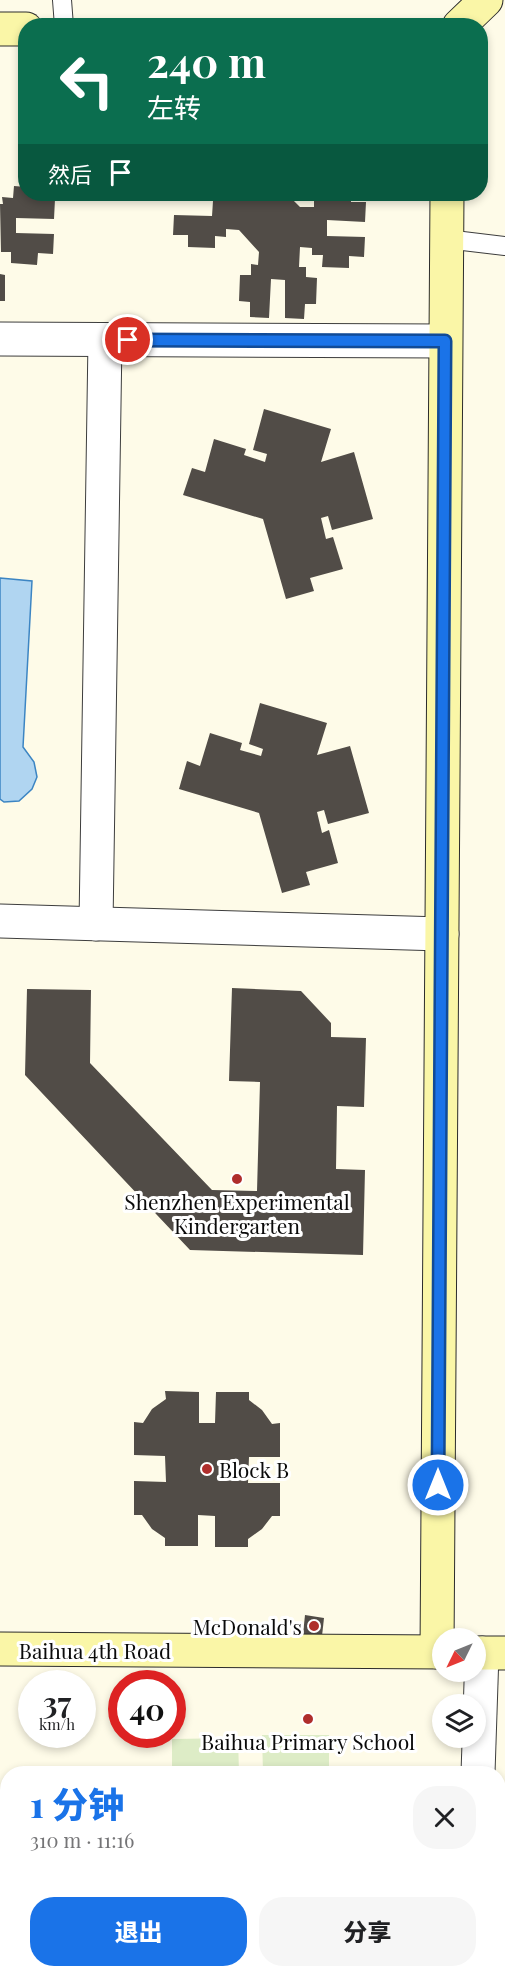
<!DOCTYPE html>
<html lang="zh">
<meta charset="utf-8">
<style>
:root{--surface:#fff;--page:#f6f6f6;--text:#202124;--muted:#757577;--accent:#1a73e8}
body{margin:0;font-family:"Playfair Display","Noto Sans SC",serif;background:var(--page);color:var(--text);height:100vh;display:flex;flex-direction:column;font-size:22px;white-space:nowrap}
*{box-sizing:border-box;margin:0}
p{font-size:20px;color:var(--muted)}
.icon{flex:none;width:33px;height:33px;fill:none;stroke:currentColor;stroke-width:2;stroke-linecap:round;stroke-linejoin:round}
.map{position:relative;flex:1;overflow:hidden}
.drawer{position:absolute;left:0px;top:1766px;width:506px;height:212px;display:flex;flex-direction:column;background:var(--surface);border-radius:24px 24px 0 0;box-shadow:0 3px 9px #0003}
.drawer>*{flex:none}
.hud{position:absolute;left:18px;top:18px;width:470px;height:183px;border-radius:24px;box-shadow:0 3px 9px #0003;background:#0b6e4f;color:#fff;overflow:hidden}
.needle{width:39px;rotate:227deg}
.buttons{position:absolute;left:432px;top:1628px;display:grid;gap:12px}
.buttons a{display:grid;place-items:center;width:54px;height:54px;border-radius:50%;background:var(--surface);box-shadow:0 3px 9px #0003;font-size:30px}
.speed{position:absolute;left:18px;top:1670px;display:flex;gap:12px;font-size:30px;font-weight:700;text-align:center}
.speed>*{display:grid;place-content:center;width:78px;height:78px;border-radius:50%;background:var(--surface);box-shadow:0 3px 9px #0003;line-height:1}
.speed small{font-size:15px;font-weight:400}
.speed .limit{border:9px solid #d22;background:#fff;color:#111}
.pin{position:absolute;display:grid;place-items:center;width:51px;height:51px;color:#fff;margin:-26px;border:3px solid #fff;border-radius:50%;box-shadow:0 2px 6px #0007}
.me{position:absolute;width:66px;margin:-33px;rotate:0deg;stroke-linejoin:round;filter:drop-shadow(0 0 4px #0008)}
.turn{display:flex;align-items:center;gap:21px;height:126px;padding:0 30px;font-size:27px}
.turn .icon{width:78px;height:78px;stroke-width:2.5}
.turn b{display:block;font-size:42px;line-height:51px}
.then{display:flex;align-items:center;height:57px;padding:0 30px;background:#0003;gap:12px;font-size:22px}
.round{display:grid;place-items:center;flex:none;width:63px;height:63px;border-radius:24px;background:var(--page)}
.summary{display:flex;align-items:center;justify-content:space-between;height:102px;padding:0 30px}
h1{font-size:36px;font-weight:800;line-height:45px;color:var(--accent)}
.button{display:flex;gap:12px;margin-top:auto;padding:12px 30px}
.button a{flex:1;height:69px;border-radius:24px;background:var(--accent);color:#fff;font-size:24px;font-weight:800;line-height:69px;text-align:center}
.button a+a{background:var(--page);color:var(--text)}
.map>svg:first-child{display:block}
.pitch{fill:#ddecc6}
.water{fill:#b0d5f1;stroke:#3c85c3;stroke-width:1.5}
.building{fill:#514c47}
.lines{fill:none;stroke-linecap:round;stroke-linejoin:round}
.lane-casing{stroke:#3d3d3d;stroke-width:20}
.street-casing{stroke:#3d3d3d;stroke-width:35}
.secondary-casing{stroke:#2c2c2c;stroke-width:35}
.lane{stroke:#fff;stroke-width:18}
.street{stroke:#fff;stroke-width:33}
.secondary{stroke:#faf6a7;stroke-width:33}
.route-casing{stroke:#114b97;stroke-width:15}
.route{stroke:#1a73e8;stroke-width:10}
.poi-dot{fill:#af2e2c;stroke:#fff;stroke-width:2}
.labels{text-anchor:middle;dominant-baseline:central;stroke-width:6;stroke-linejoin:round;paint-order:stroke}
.poi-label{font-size:21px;fill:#0a0a0a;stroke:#fff}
.street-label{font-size:21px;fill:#0a0a0a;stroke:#fff}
</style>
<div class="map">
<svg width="505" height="1976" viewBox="0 0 505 1976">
<rect width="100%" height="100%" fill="#fefbe8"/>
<!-- pitch -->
<g class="pitch">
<polygon points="262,1735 329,1735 329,1773 263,1773"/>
<polygon points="238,1738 239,1773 172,1773 172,1739"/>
</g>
<!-- water -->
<polygon class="water" points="0,578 32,581 23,747 34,762 37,777 32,789 19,801 4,802 0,799"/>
<!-- building -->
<g class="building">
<polygon points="14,186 26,187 26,194 40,194 40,199 55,199 54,219 16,218 16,233 54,234 53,254 38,253 37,265 11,263 11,252 1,252 0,204 3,204 2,197 13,198"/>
<polygon points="175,194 287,194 300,207 314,207 314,200 325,201 325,194 351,194 351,202 366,202 365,222 327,220 327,236 365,237 364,257 349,256 349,268 322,267 323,255 312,255 312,248 300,247 299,267 306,267 306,277 317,278 316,304 305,304 304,319 285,318 285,280 271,279 269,318 250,317 250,302 239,301 240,275 251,275 251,264 258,265 259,252 239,230 226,229 226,237 215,236 215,248 188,247 188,235 173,235 174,215 212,216 213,201 175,200"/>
<polygon points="0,274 5,275 5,301 0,301"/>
<polygon points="264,409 331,429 321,462 354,452 373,519 332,530 328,516 321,518 326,539 333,537 343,569 310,578 314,591 286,599 263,519 183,495 192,468 205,472 214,439 246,449 244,455 265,462 267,454 253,450"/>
<polygon points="260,703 327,723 317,755 350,746 369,813 328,824 324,810 317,812 322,833 329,830 338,863 306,872 310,885 282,893 259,813 179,789 187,761 200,766 210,733 242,743 240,750 261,756 263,749 249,744"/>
<polygon points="232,988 301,991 331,1023 331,1037 366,1038 364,1107 337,1106 336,1169 365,1170 363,1255 190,1250 25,1075 27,989 91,990 90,1063 212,1190 257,1191 260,1082 229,1081"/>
<polygon points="165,1391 199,1392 199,1423 215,1423 216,1392 249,1392 249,1400 262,1410 272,1424 280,1423 280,1457 249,1457 248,1483 280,1483 280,1516 272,1516 262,1529 248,1539 248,1547 215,1547 215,1516 198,1515 198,1546 165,1546 165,1538 152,1529 142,1515 134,1515 134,1481 166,1482 165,1456 134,1455 134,1422 143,1423 152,1409 166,1399"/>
<polygon points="305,1615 324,1618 322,1636 303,1634"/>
</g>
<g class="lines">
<defs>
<g id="lane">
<polyline points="62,0 64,26"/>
<polyline points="446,239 505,246"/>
</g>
<g id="street">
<polyline points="0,339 445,341"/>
<polyline points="0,921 442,934"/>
<polyline points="96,924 105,340"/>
<polyline points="478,1773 482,1653"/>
<polyline points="0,1874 8,1919"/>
<polyline points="21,1970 23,1976"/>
<polyline points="471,1976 472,1970"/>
</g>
<g id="secondary">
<polyline points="459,26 486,0"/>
<polyline points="0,29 26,29"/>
<polyline points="0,1649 442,1652"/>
<polyline points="437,1652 447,194"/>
<polyline points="476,1653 505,1653"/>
</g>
</defs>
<!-- lane casing -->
<use href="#lane" class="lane-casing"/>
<!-- street casing -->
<use href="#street" class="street-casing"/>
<!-- secondary casing -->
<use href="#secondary" class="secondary-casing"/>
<!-- lane -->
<use href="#lane" class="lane"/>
<!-- street -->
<use href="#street" class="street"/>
<!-- secondary -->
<use href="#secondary" class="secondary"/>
</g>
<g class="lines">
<defs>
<polyline id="route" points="128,340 445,341 438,1485"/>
</defs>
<!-- route casing -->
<use href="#route" class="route-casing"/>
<!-- route -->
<use href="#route" class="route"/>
</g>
<!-- markers -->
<g class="poi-dot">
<circle cx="237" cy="1179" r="6"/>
<circle cx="207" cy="1469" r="6"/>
<circle cx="314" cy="1626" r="6"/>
<circle cx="308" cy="1719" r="6"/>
</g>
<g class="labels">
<!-- poi labels -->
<g class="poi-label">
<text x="237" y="1201">Shenzhen Experimental<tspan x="237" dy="24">Kindergarten</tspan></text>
<text x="219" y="1469" text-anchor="start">Block B</text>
<text x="302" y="1626" text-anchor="end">McDonald's</text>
<text x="308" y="1741">Baihua Primary School</text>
</g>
<!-- street labels -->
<g class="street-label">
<text x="95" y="1650">Baihua 4th Road</text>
</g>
</g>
</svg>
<div class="buttons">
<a><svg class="needle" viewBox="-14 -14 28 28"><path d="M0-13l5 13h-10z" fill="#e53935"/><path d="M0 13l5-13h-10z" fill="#757577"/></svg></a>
<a><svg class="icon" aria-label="layers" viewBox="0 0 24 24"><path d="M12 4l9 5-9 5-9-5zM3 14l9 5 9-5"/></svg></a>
</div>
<div class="speed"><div>37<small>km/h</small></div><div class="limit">40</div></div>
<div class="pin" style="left:128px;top:340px;background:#d93025"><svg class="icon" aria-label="arrive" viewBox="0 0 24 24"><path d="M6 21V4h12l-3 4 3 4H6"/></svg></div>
<svg class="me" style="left:438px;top:1485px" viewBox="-20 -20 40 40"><circle r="17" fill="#1a73e8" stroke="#fff" stroke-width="3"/><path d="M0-11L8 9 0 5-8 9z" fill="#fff"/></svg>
<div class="hud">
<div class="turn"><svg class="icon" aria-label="left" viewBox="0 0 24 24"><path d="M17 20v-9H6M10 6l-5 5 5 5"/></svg><div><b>240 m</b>左转</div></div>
<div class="then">然后<svg class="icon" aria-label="arrive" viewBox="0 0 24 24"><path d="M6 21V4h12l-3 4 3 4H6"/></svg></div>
</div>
<section class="drawer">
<div class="summary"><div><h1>1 分钟</h1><p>310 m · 11:16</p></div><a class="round"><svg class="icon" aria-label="close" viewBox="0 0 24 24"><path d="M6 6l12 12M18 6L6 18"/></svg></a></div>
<div class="button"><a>退出</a><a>分享</a></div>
</section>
</div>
